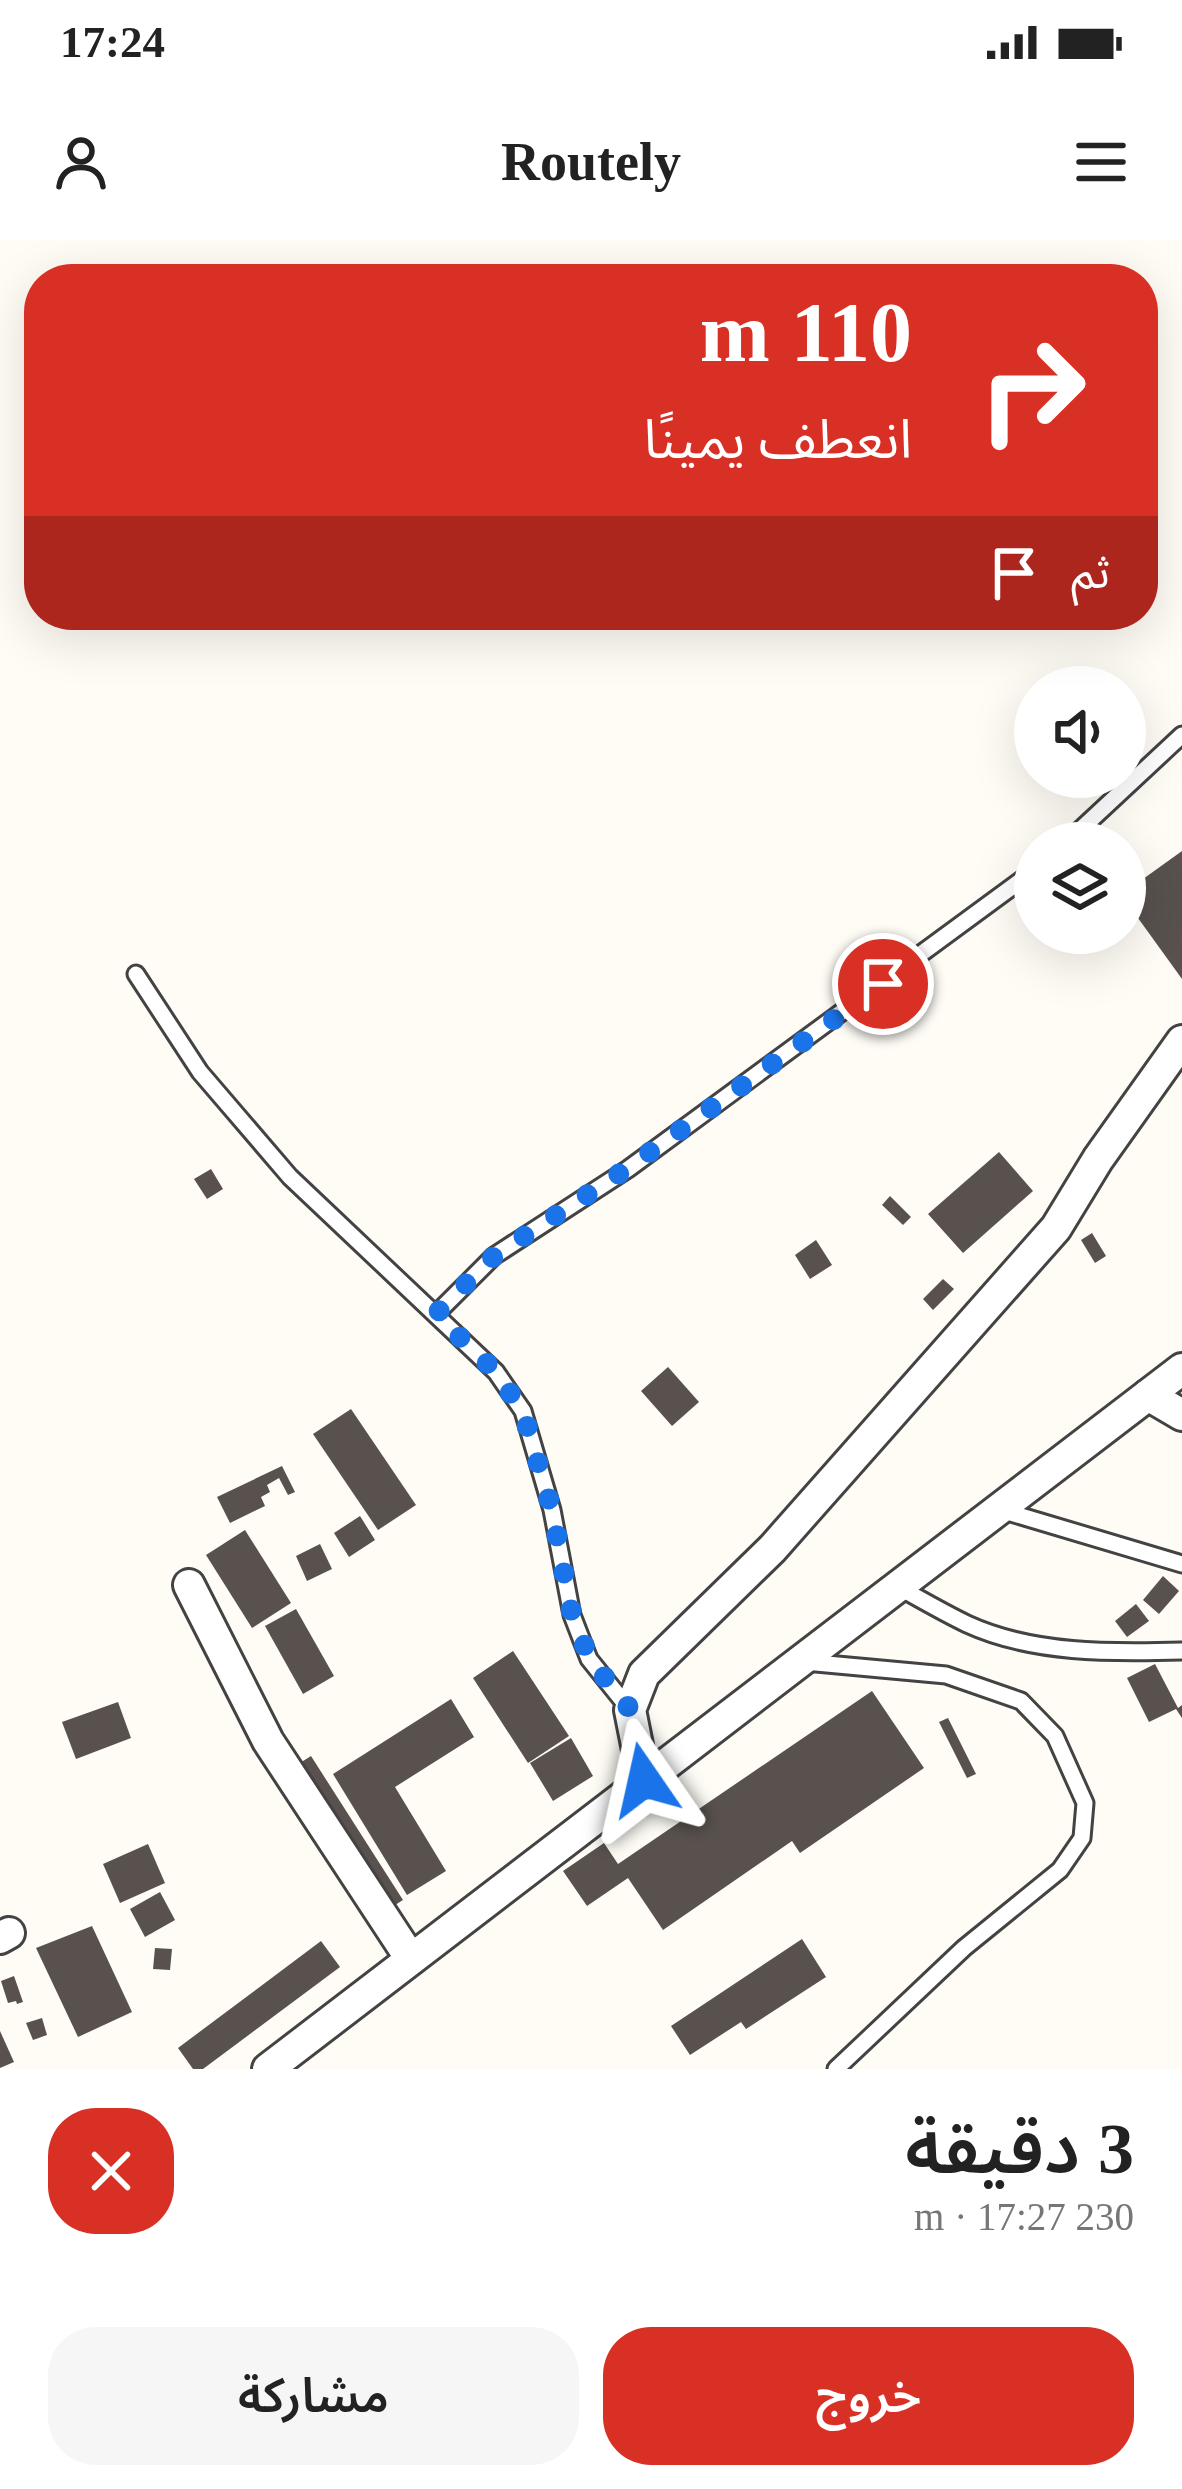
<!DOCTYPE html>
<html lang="ar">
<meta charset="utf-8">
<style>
:root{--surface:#fff;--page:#f6f6f6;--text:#222;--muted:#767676;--accent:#d93025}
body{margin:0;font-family:"Times New Roman","Noto Sans Arabic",serif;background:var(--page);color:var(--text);direction:rtl;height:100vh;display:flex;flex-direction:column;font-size:45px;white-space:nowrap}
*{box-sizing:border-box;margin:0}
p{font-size:39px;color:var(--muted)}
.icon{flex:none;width:66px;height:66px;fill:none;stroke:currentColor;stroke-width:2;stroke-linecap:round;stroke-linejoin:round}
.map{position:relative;height:1829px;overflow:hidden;direction:ltr}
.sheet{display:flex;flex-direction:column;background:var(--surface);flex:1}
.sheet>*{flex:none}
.hud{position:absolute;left:24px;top:24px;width:1134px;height:366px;border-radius:48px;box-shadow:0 12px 48px #0002;direction:rtl;background:#d93025;color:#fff;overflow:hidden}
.fabs{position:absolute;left:1014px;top:426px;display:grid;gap:24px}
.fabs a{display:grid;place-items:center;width:132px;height:132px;border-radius:50%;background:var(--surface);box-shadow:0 12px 48px #0002;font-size:60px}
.pin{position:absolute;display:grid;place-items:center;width:102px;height:102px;color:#fff;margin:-51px;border:6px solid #fff;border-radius:50%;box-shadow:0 3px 12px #0007}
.me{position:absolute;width:132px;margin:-66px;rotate:349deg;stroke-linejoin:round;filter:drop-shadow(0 0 9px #0008)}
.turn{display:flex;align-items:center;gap:42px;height:252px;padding:0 48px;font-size:54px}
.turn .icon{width:156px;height:156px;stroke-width:2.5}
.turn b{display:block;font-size:84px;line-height:102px}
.then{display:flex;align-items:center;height:114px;padding:0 48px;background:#0003;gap:24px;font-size:45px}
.round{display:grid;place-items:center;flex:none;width:126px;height:126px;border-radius:48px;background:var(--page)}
.head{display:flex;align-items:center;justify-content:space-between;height:204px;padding:0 48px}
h1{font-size:72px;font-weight:600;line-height:90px}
.primary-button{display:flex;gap:24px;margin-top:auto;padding:24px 48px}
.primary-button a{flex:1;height:138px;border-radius:48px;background:var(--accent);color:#fff;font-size:48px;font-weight:600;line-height:138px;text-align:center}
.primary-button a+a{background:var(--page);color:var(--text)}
.status{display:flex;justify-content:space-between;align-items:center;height:84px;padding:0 60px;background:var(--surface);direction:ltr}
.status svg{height:33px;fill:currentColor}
header{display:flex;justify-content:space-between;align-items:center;height:156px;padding:0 48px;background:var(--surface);font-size:54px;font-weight:600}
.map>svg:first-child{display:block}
.building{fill:#58514d}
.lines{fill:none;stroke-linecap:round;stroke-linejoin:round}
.lane-casing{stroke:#434343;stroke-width:21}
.street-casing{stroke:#434343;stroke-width:36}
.lane{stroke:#fff;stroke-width:15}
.street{stroke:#fff;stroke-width:30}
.route{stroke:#1a73e8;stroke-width:21;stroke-dasharray:0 37.8}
</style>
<div class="status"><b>17:24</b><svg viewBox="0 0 49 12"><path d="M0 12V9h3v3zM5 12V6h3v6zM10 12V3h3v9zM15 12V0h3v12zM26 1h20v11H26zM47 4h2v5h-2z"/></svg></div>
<header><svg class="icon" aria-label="menu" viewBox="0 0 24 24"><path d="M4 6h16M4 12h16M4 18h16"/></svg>Routely<svg class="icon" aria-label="person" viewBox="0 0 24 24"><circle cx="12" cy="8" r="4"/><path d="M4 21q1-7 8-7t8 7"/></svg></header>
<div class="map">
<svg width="1182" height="1829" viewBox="0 0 1182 1829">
<rect width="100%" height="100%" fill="#fefcf5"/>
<!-- building -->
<g class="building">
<polygon points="1182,611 1182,739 1125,660 1125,652"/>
<polygon points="999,912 1033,951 963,1013 928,974"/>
<polygon points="211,929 223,949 207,959 194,939"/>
<polygon points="890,956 911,977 903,985 882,965"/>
<polygon points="1092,993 1106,1016 1095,1023 1081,1000"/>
<polygon points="816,1000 832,1025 810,1039 795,1015"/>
<polygon points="943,1039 954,1049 933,1070 923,1059"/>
<polygon points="668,1127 699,1162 672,1186 641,1151"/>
<polygon points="351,1169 416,1265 378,1290 313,1194"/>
<polygon points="282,1226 295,1252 288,1255 279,1238 267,1245 270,1252 261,1257 265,1266 230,1283 217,1257"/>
<polygon points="360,1276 375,1300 349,1317 334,1293"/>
<polygon points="245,1290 291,1363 252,1388 206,1315"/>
<polygon points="320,1304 332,1329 307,1341 296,1316"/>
<polygon points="1163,1336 1179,1351 1159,1374 1143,1360"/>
<polygon points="1136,1364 1149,1381 1127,1397 1115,1381"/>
<polygon points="296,1369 334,1436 303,1454 265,1386"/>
<polygon points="513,1411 569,1496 528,1523 473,1438"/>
<polygon points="1155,1424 1178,1468 1182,1465 1182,1478 1176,1469 1149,1482 1127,1438"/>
<polygon points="872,1451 924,1528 800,1613 792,1601 663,1690 628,1638 587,1666 563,1631 604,1603 618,1624"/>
<polygon points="451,1459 474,1497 395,1547 446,1631 407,1655 333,1534"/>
<polygon points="118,1462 131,1498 76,1519 62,1482"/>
<polygon points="948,1478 976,1534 967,1538 939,1482"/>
<polygon points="571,1498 593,1536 553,1561 530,1523"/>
<polygon points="311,1516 403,1660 384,1672 292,1528"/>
<polygon points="148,1604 165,1643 120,1663 103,1624"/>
<polygon points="160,1652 175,1680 145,1697 130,1669"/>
<polygon points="92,1686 132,1772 78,1797 36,1708"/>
<polygon points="802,1699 826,1737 746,1789 741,1782 690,1815 671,1786"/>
<polygon points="321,1701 340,1727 203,1829 193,1829 178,1808"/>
<polygon points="155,1708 172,1709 170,1730 153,1729"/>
<polygon points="14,1736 23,1762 17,1764 16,1761 8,1763 1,1741"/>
<polygon points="42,1778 47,1795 33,1800 26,1783"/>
<polygon points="0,1791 14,1822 0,1828"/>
</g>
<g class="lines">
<defs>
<g id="lane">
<polyline points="1066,603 1182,495"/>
<polyline points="136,734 200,832 290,937 496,1132 523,1171 552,1270 572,1375 589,1419 630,1470"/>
<polyline points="436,1074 494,1016 628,929 1035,630"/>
<polyline points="1001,1270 1182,1324"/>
<path d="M900,1348C922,1360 944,1373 967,1384C1032,1414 1111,1413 1182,1411"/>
<polyline points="805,1422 946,1435 1021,1461 1055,1496 1085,1563 1082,1598 1060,1630 964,1708 836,1829"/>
</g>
<g id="street">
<polyline points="1148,1155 1182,1175"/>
<polyline points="189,1345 268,1501 411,1719"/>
<polyline points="644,1540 630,1470 644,1434 772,1309 1056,988 1098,919 1182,801"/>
<polyline points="0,1698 9,1693"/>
<polyline points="268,1829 1182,1129"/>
</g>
</defs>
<!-- lane casing -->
<use href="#lane" class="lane-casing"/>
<!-- street casing -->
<use href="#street" class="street-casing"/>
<!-- lane -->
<use href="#lane" class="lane"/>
<!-- street -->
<use href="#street" class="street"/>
</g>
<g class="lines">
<!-- route -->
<polyline class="route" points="644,1540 630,1469 590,1419 572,1375 552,1270 523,1172 496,1132 436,1074 494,1016 628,928 883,744"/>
</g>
</svg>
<div class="fabs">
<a><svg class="icon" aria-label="sound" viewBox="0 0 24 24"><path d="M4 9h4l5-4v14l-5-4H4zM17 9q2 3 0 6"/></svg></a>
<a><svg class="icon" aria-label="layers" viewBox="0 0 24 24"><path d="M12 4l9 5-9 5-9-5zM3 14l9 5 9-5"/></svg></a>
</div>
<div class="pin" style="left:883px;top:744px;background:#d93025"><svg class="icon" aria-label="arrive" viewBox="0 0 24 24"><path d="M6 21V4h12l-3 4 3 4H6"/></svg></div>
<svg class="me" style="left:644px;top:1540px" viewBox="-20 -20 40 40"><path d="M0-17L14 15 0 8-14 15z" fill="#1a73e8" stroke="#fff" stroke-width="4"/></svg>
<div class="hud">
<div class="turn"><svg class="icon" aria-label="right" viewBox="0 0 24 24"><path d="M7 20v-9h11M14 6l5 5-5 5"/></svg><div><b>110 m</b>انعطف يمينًا</div></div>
<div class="then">ثم<svg class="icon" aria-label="arrive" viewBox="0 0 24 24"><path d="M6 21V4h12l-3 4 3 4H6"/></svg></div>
</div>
</div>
<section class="sheet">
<div class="head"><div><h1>3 دقيقة</h1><p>230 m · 17:27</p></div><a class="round" style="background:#d93025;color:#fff"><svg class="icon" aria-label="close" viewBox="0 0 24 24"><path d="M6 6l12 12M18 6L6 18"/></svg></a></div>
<div class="primary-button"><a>خروج</a><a>مشاركة</a></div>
</section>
